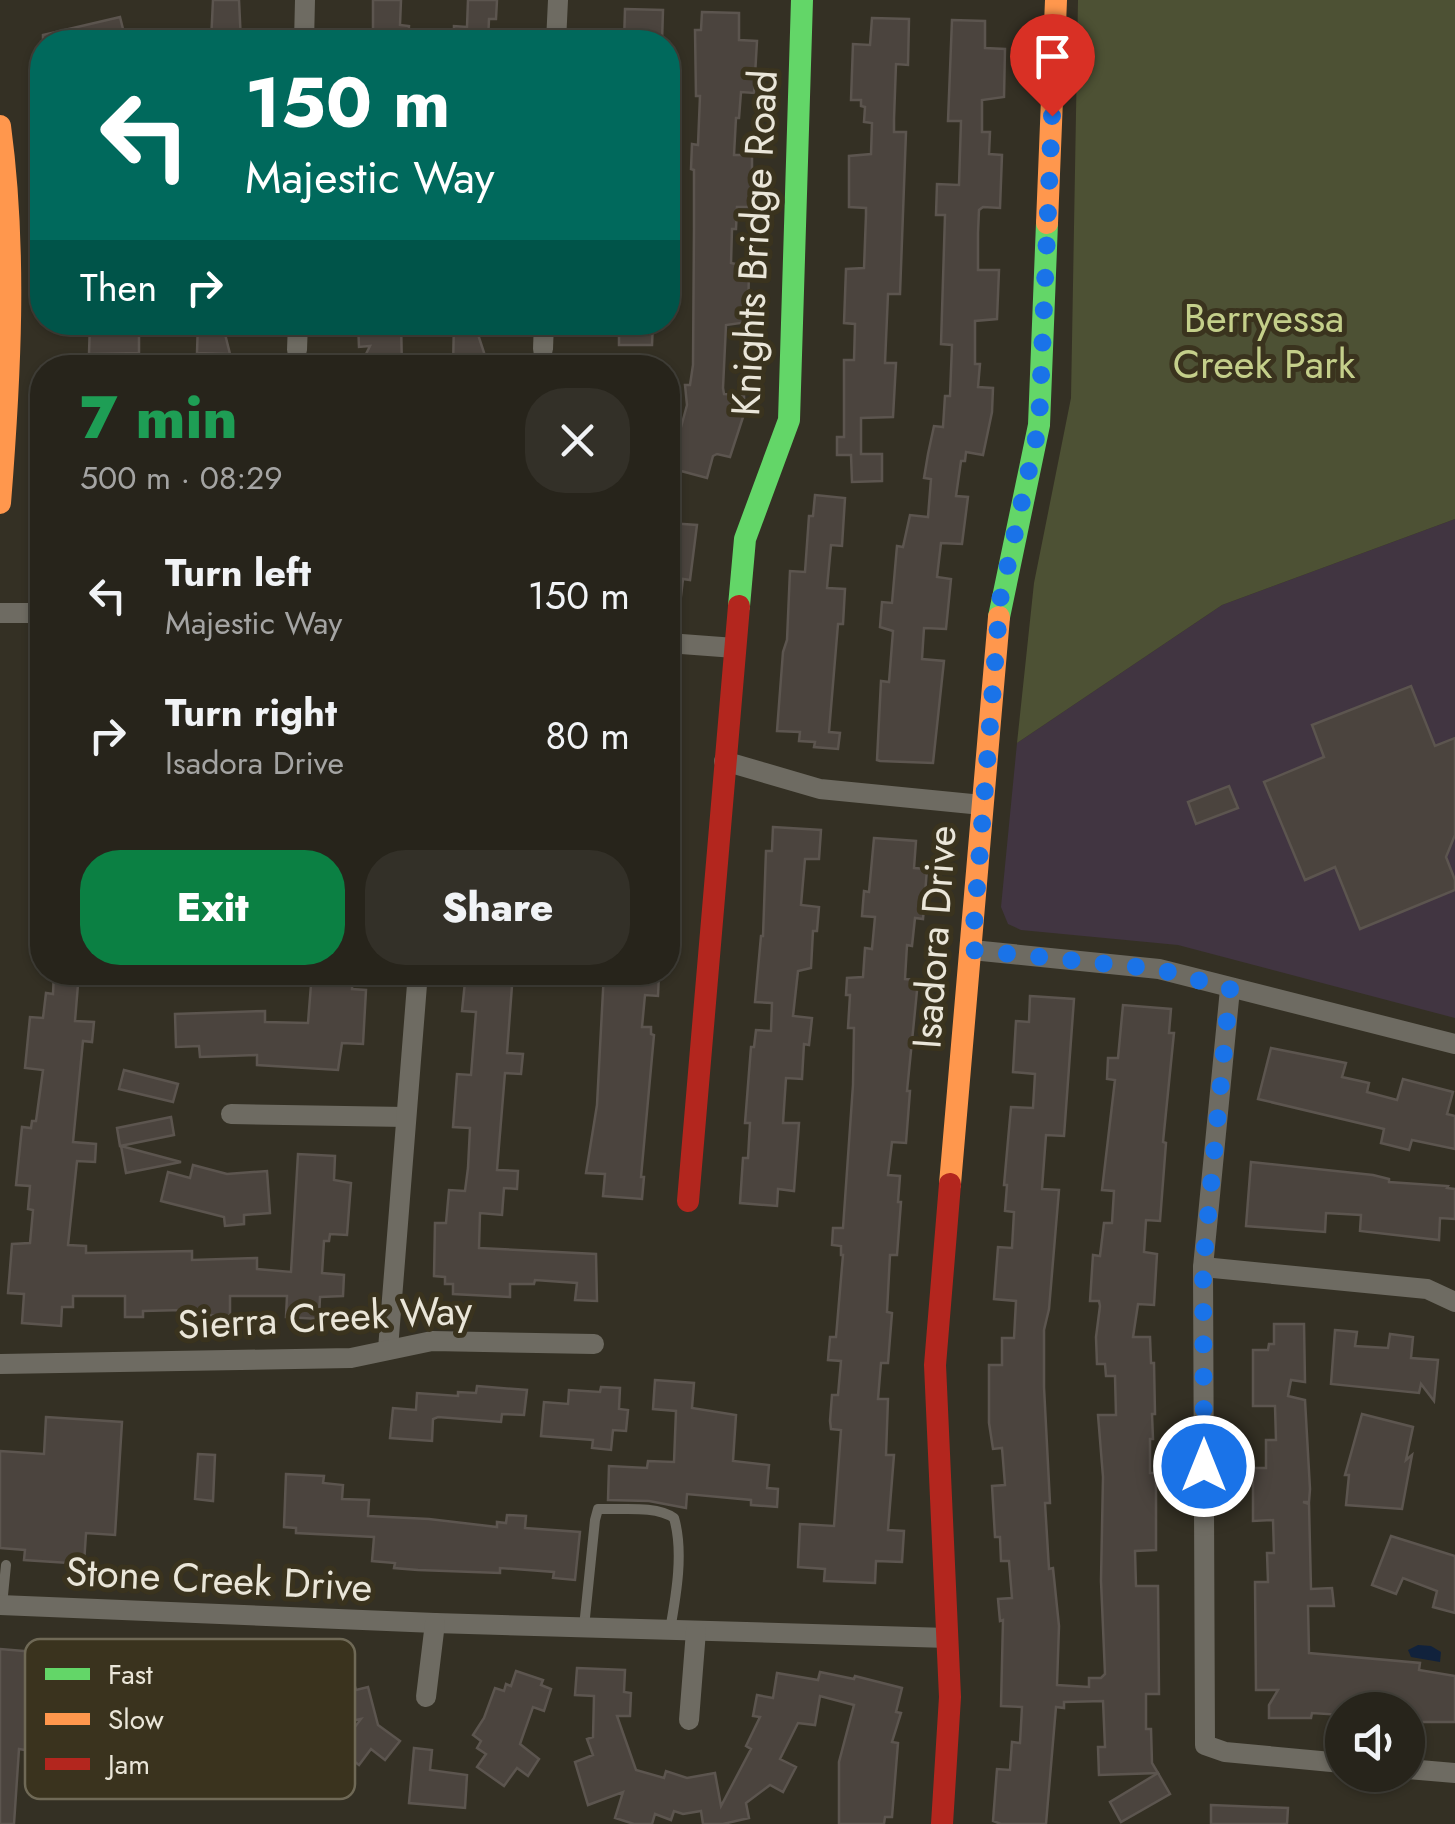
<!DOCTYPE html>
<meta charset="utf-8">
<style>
:root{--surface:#27241b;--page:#333028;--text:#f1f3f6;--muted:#a4a4a3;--line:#43413a;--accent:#0b8043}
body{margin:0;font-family:Jost,sans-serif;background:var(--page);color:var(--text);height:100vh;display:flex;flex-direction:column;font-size:38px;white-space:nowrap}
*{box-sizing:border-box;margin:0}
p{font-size:32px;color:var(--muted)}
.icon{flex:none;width:55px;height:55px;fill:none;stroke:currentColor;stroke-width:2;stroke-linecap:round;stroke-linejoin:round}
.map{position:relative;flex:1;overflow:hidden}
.sheet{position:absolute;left:30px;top:355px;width:650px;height:630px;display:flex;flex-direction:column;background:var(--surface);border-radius:40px;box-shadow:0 2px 8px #0004,0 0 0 2px var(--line)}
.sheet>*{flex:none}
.banner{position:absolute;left:30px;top:30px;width:650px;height:305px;border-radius:40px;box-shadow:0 2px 8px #0004,0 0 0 2px var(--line);background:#00695c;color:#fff;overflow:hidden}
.controls{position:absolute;left:1325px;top:1692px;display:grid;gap:20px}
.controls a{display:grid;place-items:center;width:100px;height:100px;border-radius:50%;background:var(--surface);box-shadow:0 2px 8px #0004,0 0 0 2px var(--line);font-size:50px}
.pin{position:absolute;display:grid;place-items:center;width:85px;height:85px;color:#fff;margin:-102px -42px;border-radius:50% 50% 50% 0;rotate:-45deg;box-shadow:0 0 10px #0007}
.pin .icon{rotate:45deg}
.me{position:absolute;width:110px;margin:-55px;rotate:0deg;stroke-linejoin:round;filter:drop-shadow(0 0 8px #0008)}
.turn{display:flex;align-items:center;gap:35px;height:210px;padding:0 50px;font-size:45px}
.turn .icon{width:130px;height:130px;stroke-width:2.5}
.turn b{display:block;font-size:70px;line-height:85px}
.then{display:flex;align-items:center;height:95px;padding:0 50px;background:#0003;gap:20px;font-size:38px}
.round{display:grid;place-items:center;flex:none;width:105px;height:105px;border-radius:40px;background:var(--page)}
.headline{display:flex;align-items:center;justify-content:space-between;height:170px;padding:0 50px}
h1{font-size:60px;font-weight:800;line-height:75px;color:#1e9e55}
.button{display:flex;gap:20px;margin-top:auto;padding:20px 50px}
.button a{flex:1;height:115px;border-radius:40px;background:var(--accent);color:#fff;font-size:40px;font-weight:800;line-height:115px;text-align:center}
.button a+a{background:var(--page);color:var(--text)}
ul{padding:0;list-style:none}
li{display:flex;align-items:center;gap:30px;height:140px;padding:0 50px}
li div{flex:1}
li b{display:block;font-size:38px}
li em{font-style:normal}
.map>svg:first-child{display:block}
.education{fill:#413541}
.green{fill:#4d5134}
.water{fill:#11223c}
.building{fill:#4b443e;stroke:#5c554f;stroke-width:2.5}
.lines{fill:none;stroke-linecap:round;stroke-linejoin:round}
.lane{stroke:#6e6b62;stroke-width:10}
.street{stroke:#6e6b62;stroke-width:20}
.fast{stroke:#63d668;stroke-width:22}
.slow{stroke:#ff974d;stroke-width:22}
.jam{stroke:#b3261e;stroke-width:22}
.route{stroke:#1a73e8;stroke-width:18;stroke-dasharray:0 32.4}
.labels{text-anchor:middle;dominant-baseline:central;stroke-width:10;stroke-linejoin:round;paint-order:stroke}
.street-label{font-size:40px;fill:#eae6d9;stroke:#3a331e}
.park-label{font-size:40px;fill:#c4cf8a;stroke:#3a331e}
.key{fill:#3a331e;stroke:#6f6956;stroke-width:2.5}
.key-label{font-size:28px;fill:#eae6d9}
</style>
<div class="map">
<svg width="1455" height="1824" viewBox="0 0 1455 1824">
<rect width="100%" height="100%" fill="#343024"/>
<!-- education -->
<polygon class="education" points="1455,519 1455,1018 1178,945 1021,930 1008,924 1001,907 1017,743 1222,605"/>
<!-- green -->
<polygon class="green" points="1078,0 1455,0 1455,519 1222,605 1017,743 1034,583 1071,398"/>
<!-- water -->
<polygon class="water" points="1418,1645 1431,1646 1441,1652 1440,1662 1411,1657 1408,1650"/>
<!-- building -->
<g class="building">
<polygon points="213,0 239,0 241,42 211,42"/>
<polygon points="373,0 401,0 400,25 409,26 408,42 373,42"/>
<polygon points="468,0 497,0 496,19 489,19 488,42 454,42 454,26 467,27"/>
<polygon points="625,9 663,10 662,42 624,42"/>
<polygon points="702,12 739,13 739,40 757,41 754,93 741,92 739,118 736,118 734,155 752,155 752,207 737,207 736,229 732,229 731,263 749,267 748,322 726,325 723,388 724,394 744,395 744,414 730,457 717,454 713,456 707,478 670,468 687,405 685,385 690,385 693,365 694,228 694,170 691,169 692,144 698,145 700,96 696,96 695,30 701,30"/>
<polygon points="120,17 125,37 99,42 43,42 43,35"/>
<polygon points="872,18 909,19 908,65 896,64 894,119 894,132 906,132 900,294 888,294 885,363 896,363 893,417 861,418 861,454 882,454 882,481 852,482 851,455 837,455 837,437 844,437 844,360 854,360 855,324 844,323 846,269 864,268 866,215 866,208 849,207 849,156 871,154 872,123 864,122 865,107 861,106 861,100 851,100 853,44 870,45"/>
<polygon points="952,20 985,21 985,48 1005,49 1004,97 982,100 982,132 990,132 989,154 1002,155 1000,208 983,207 979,210 978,233 978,270 999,270 997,319 975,321 975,364 980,364 978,387 993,388 992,412 983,455 966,452 965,461 961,461 956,496 968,497 962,544 941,543 937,577 951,579 946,629 924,628 922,659 944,661 933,763 880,761 877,760 881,681 889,682 893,631 880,627 882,602 892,603 897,546 903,547 910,515 928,517 931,479 924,478 928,454 934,426 943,427 945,396 950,396 952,345 941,344 945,215 936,215 937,184 959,185 961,121 948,121"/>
<polygon points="90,322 139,322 139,353 89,354"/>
<polygon points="198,322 222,322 230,354 197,353"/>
<polygon points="358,322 401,322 402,368 359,368 370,346 359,347"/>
<polygon points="454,322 474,322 489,368 453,368"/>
<polygon points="619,322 653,322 652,345 619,345"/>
<polygon points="815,495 845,498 842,546 831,545 827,588 845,589 843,624 838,624 829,732 840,733 838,749 814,747 815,742 799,741 800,732 777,731 783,652 787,640 790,571 805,572 809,516 813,516"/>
<polygon points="668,523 697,525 690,580 683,579 679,613 668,612"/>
<polygon points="1411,686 1435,746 1455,738 1455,835 1446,857 1455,880 1455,890 1360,929 1335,867 1305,880 1264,782 1324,757 1312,725"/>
<polygon points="1229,786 1238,808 1196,824 1188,802"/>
<polygon points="773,827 821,830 819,859 805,859 801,905 819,907 817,931 813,931 811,968 798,971 793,1016 812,1018 809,1045 804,1044 802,1079 786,1078 783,1123 799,1123 794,1191 778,1189 777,1206 740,1203 743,1158 748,1158 750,1123 745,1123 751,1047 754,1047 756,1030 771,1031 772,1003 755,1002 761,936 763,936 766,851 772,851"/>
<polygon points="874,838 916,841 914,868 927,869 923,919 915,918 912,946 907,945 905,979 918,980 916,1001 907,1091 910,1091 906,1143 892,1142 888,1175 900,1176 898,1202 901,1202 897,1255 890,1255 887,1312 892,1313 888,1363 881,1363 878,1399 888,1399 886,1455 894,1455 888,1530 904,1531 902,1562 876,1561 875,1583 824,1581 825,1569 798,1567 800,1524 834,1526 841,1430 831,1429 830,1421 832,1395 838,1395 841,1361 828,1360 830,1337 836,1337 843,1255 841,1255 841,1246 832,1245 833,1228 843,1228 853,1085 854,1028 848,1028 850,995 846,995 847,978 863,977 865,948 872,949 875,917 862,916 864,891 869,892"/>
<polygon points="54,972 79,972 75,1021 94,1022 92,1042 83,1041 73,1142 96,1144 95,1162 77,1161 68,1245 86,1246 86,1253 192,1251 192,1260 257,1258 257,1269 291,1272 298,1154 335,1156 334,1180 351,1183 347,1235 330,1234 329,1241 324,1241 322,1273 344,1275 343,1296 320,1297 319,1319 286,1317 287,1296 230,1296 230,1315 183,1316 183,1310 143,1311 143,1317 125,1317 125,1296 73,1296 73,1307 62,1307 61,1326 22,1323 24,1294 8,1293 12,1244 30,1243 33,1210 28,1209 30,1186 16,1185 22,1127 31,1128 32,1121 36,1121 43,1070 25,1068 30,1017 43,1018 46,993 53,994"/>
<polygon points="312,972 353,972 352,989 366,990 363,1044 342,1043 338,1070 257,1065 257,1055 200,1057 199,1046 176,1047 175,1014 265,1011 265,1022 308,1023"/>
<polygon points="466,972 513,972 507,1053 523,1054 521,1074 505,1073 497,1170 518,1171 517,1189 504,1188 502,1215 480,1213 479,1248 596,1254 597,1301 575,1300 577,1283 535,1280 534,1284 510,1284 510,1297 453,1294 453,1284 445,1284 445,1277 434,1276 435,1223 446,1223 449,1190 465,1191 468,1168 470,1128 453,1127 457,1074 471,1075 476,1012 462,1011"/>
<polygon points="604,972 659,974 658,996 645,995 642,1027 651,1027 651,1034 654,1035 641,1177 644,1177 642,1199 603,1196 605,1174 586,1173 597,1105"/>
<polygon points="1030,996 1074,999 1064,1136 1046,1135 1042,1189 1059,1190 1049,1309 1044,1330 1044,1387 1050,1503 1045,1503 1049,1569 1053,1568 1059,1626 1057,1685 1089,1687 1089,1678 1101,1678 1105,1674 1101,1581 1103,1477 1098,1415 1116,1415 1115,1376 1106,1376 1105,1364 1097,1364 1096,1337 1100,1306 1099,1301 1090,1301 1093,1255 1100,1256 1104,1223 1112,1223 1114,1191 1102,1190 1115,1080 1107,1079 1108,1058 1118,1058 1123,1005 1171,1009 1169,1033 1174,1033 1163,1142 1166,1143 1160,1221 1146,1220 1144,1252 1157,1254 1154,1305 1138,1304 1133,1337 1150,1337 1151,1363 1154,1363 1155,1414 1152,1414 1153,1439 1150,1439 1150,1473 1156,1473 1156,1550 1135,1551 1136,1586 1158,1586 1159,1694 1146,1694 1146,1729 1151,1729 1152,1763 1158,1773 1099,1775 1098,1747 1105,1747 1103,1701 1064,1702 1064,1708 1056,1707 1046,1824 1001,1824 993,1821 997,1769 1010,1770 1012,1742 1020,1743 1022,1707 1001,1706 1003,1620 1000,1621 998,1599 1012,1598 1009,1561 1001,1561 1000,1537 995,1537 992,1486 1005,1485 1002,1448 993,1449 989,1423 989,1365 1002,1365 1002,1338 1014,1338 1016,1301 994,1299 998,1247 1012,1248 1014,1212 1005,1211 1007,1185 1004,1185 1011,1107 1033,1108 1035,1074 1013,1072 1016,1021 1029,1022"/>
<polygon points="1271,1048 1346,1063 1342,1077 1369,1083 1367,1092 1397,1100 1403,1079 1453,1092 1447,1114 1455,1116 1455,1149 1412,1140 1409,1150 1381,1143 1384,1129 1258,1099"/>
<polygon points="124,1070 178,1084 173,1102 119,1089"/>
<polygon points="171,1117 174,1135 120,1146 117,1128"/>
<polygon points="121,1146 181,1162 126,1173"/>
<polygon points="1251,1162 1373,1175 1389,1179 1389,1182 1448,1186 1447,1188 1455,1189 1455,1219 1440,1218 1439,1240 1360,1231 1361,1215 1326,1213 1325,1232 1246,1226"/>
<polygon points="193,1165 227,1174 267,1171 270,1213 244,1215 244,1224 225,1226 224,1217 161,1201 168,1172 190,1178"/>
<polygon points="1274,1324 1304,1324 1305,1382 1291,1380 1288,1396 1305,1400 1310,1489 1309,1502 1303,1502 1309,1504 1311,1589 1332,1588 1334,1606 1308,1606 1309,1653 1420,1663 1419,1670 1455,1676 1455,1722 1416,1722 1417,1718 1408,1718 1408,1710 1357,1708 1342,1710 1342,1715 1312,1713 1311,1718 1269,1718 1269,1705 1278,1690 1256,1690 1255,1582 1268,1582 1267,1553 1274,1553 1273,1520 1253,1521 1253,1468 1266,1468 1266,1440 1276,1440 1275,1406 1253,1406 1253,1350 1268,1350 1269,1344 1274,1344"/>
<polygon points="1335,1330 1357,1332 1355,1346 1388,1348 1390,1334 1413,1337 1411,1358 1438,1360 1434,1401 1421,1384 1419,1393 1331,1384"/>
<polygon points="655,1380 694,1383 692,1408 736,1415 733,1461 769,1465 767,1488 778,1489 777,1507 751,1505 751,1500 687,1494 686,1508 649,1501 608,1500 609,1466 647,1468 648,1461 674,1462 676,1411 653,1409"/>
<polygon points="477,1386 527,1390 524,1415 502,1414 501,1422 438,1417 433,1419 432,1441 390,1438 393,1408 416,1410 417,1393 458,1396 458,1392 476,1393"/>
<polygon points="601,1387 620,1388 619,1409 628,1410 626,1431 613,1430 611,1450 592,1448 593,1440 541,1436 544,1402 568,1404 569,1390 600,1392"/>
<polygon points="1362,1414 1413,1427 1406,1460 1412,1455 1402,1509 1346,1505 1349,1475 1345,1475"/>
<polygon points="46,1417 122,1422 115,1535 86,1533 84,1564 24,1560 25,1550 0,1548 0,1451 44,1454"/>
<polygon points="198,1454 215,1455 213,1501 195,1499"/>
<polygon points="286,1474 324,1476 323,1483 343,1485 342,1499 369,1500 368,1516 429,1519 497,1527 497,1522 506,1523 507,1515 526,1516 525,1528 580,1532 575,1580 553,1578 554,1572 500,1568 500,1573 418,1570 394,1568 395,1563 372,1561 374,1537 296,1533 296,1528 284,1527"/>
<polygon points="1391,1536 1455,1556 1455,1613 1433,1607 1437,1591 1403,1578 1396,1594 1372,1585"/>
<polygon points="0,1649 47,1653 42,1697 31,1679 25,1750 19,1749 14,1824 0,1824"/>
<polygon points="348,1665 356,1690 368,1687 378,1725 400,1741 385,1760 371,1749 359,1765 338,1749 361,1719 321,1727 306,1676"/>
<polygon points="577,1668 625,1670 624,1692 631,1693 630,1716 617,1716 636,1770 664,1778 666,1771 687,1778 715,1773 721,1806 751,1749 746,1746 760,1717 753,1716 757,1695 773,1698 777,1673 818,1680 820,1672 854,1679 855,1676 902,1688 896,1712 901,1713 892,1742 898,1743 892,1817 885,1817 884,1824 839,1824 839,1762 854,1705 820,1696 815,1725 798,1723 780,1759 796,1767 783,1792 770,1785 746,1803 749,1818 723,1824 703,1824 701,1811 683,1814 674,1811 671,1820 655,1814 652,1824 634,1824 615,1818 623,1792 588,1805 575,1762 593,1755 587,1739 593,1737 594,1696 575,1695"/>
<polygon points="516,1671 543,1680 541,1685 551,1689 544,1711 533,1707 520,1744 539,1759 528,1776 517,1768 504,1786 477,1767 486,1754 477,1748 481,1741 473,1735 484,1718 495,1688 504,1691 506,1684 511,1686"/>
<polygon points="414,1748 432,1750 430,1770 467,1775 465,1808 409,1803"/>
<polygon points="1158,1773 1170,1794 1121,1822 1110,1802"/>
<polygon points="1211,1805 1288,1808 1287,1824 1211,1824"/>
</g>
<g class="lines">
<!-- lane -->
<g class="lane">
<polyline points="2,1605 6,1565"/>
<path d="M584,1627L595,1520L598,1509C621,1510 656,1505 674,1518C684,1552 676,1596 670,1630"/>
</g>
<!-- street -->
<g class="street">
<polyline points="304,42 305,0"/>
<polyline points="556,42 558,0"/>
<polyline points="543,349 544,322"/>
<polyline points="297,350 298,322"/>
<polyline points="0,613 42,613"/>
<polyline points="668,643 735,648"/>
<polyline points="724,761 820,789 982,805"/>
<polyline points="972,950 1159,969 1455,1044"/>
<polyline points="1230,989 1203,1267 1205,1745 1225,1752 1342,1763"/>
<polyline points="231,1114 406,1117"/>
<polyline points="1203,1267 1427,1289 1455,1302"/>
<polyline points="388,1349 418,972"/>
<polyline points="0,1364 351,1358 432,1341 594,1344"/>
<polyline points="0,1605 435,1623 948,1638"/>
<polyline points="426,1697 435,1623"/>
<polyline points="689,1720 696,1631"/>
<polyline points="1408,1769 1455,1773"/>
</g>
<!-- fast -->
<g class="fast">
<polyline points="739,606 745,539 789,420 802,0"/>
<polyline points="999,617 1039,425 1047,223"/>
</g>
<!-- slow -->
<g class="slow">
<path d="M0,126C17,252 10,377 0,503"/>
<polyline points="1047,223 1056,0"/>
<polyline points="950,1184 999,617"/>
</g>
<!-- jam -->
<g class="jam">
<polyline points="688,1201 739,606"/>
<polyline points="942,1824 950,1697 935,1365 950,1184"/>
</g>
</g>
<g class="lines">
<!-- route -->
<polyline class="route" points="1052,116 1039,425 1000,600 972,950 1158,969 1230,989 1203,1268 1204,1466"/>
</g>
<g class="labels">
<!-- street labels -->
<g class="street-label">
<text transform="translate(754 243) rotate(-87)">Knights Bridge Road</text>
<text transform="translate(934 937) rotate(-86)">Isadora Drive</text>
<text transform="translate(325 1317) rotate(-3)">Sierra Creek Way</text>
<text transform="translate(219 1579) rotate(3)">Stone Creek Drive</text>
</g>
<!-- park labels -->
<g class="park-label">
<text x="1264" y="318">Berryessa<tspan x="1264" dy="46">Creek Park</tspan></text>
</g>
</g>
<!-- legend -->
<rect x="25" y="1639" width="330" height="160" rx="15" class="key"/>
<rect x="45" y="1668" width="45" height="12" fill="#63d668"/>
<rect x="45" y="1713" width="45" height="12" fill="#ff974d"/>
<rect x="45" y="1758" width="45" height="12" fill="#b3261e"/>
<g class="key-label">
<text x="108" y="1684">Fast</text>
<text x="108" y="1729">Slow</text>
<text x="108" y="1774">Jam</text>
</g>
</svg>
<div class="controls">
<a><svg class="icon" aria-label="sound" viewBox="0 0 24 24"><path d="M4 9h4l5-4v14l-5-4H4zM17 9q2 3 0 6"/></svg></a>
</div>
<div class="pin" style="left:1052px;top:116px;background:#d93025"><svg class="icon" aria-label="arrive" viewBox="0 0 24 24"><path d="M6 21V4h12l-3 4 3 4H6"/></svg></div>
<svg class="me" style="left:1204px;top:1466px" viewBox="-20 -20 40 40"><circle r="17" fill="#1a73e8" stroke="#fff" stroke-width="3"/><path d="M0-11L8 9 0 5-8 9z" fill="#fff"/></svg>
<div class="banner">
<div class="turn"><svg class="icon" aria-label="left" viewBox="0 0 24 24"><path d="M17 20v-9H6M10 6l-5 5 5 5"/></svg><div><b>150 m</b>Majestic Way</div></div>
<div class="then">Then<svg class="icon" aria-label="right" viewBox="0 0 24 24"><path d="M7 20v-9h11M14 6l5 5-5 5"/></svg></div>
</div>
<section class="sheet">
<div class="headline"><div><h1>7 min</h1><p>500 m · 08:29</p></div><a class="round"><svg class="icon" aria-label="close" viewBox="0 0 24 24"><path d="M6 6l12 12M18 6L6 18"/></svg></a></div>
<ul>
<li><svg class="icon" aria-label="left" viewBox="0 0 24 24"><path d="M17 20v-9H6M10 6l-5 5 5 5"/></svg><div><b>Turn left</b><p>Majestic Way</p></div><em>150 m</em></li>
<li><svg class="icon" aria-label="right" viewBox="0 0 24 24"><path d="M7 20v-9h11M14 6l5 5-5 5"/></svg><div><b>Turn right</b><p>Isadora Drive</p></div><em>80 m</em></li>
</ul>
<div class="button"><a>Exit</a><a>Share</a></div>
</section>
</div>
